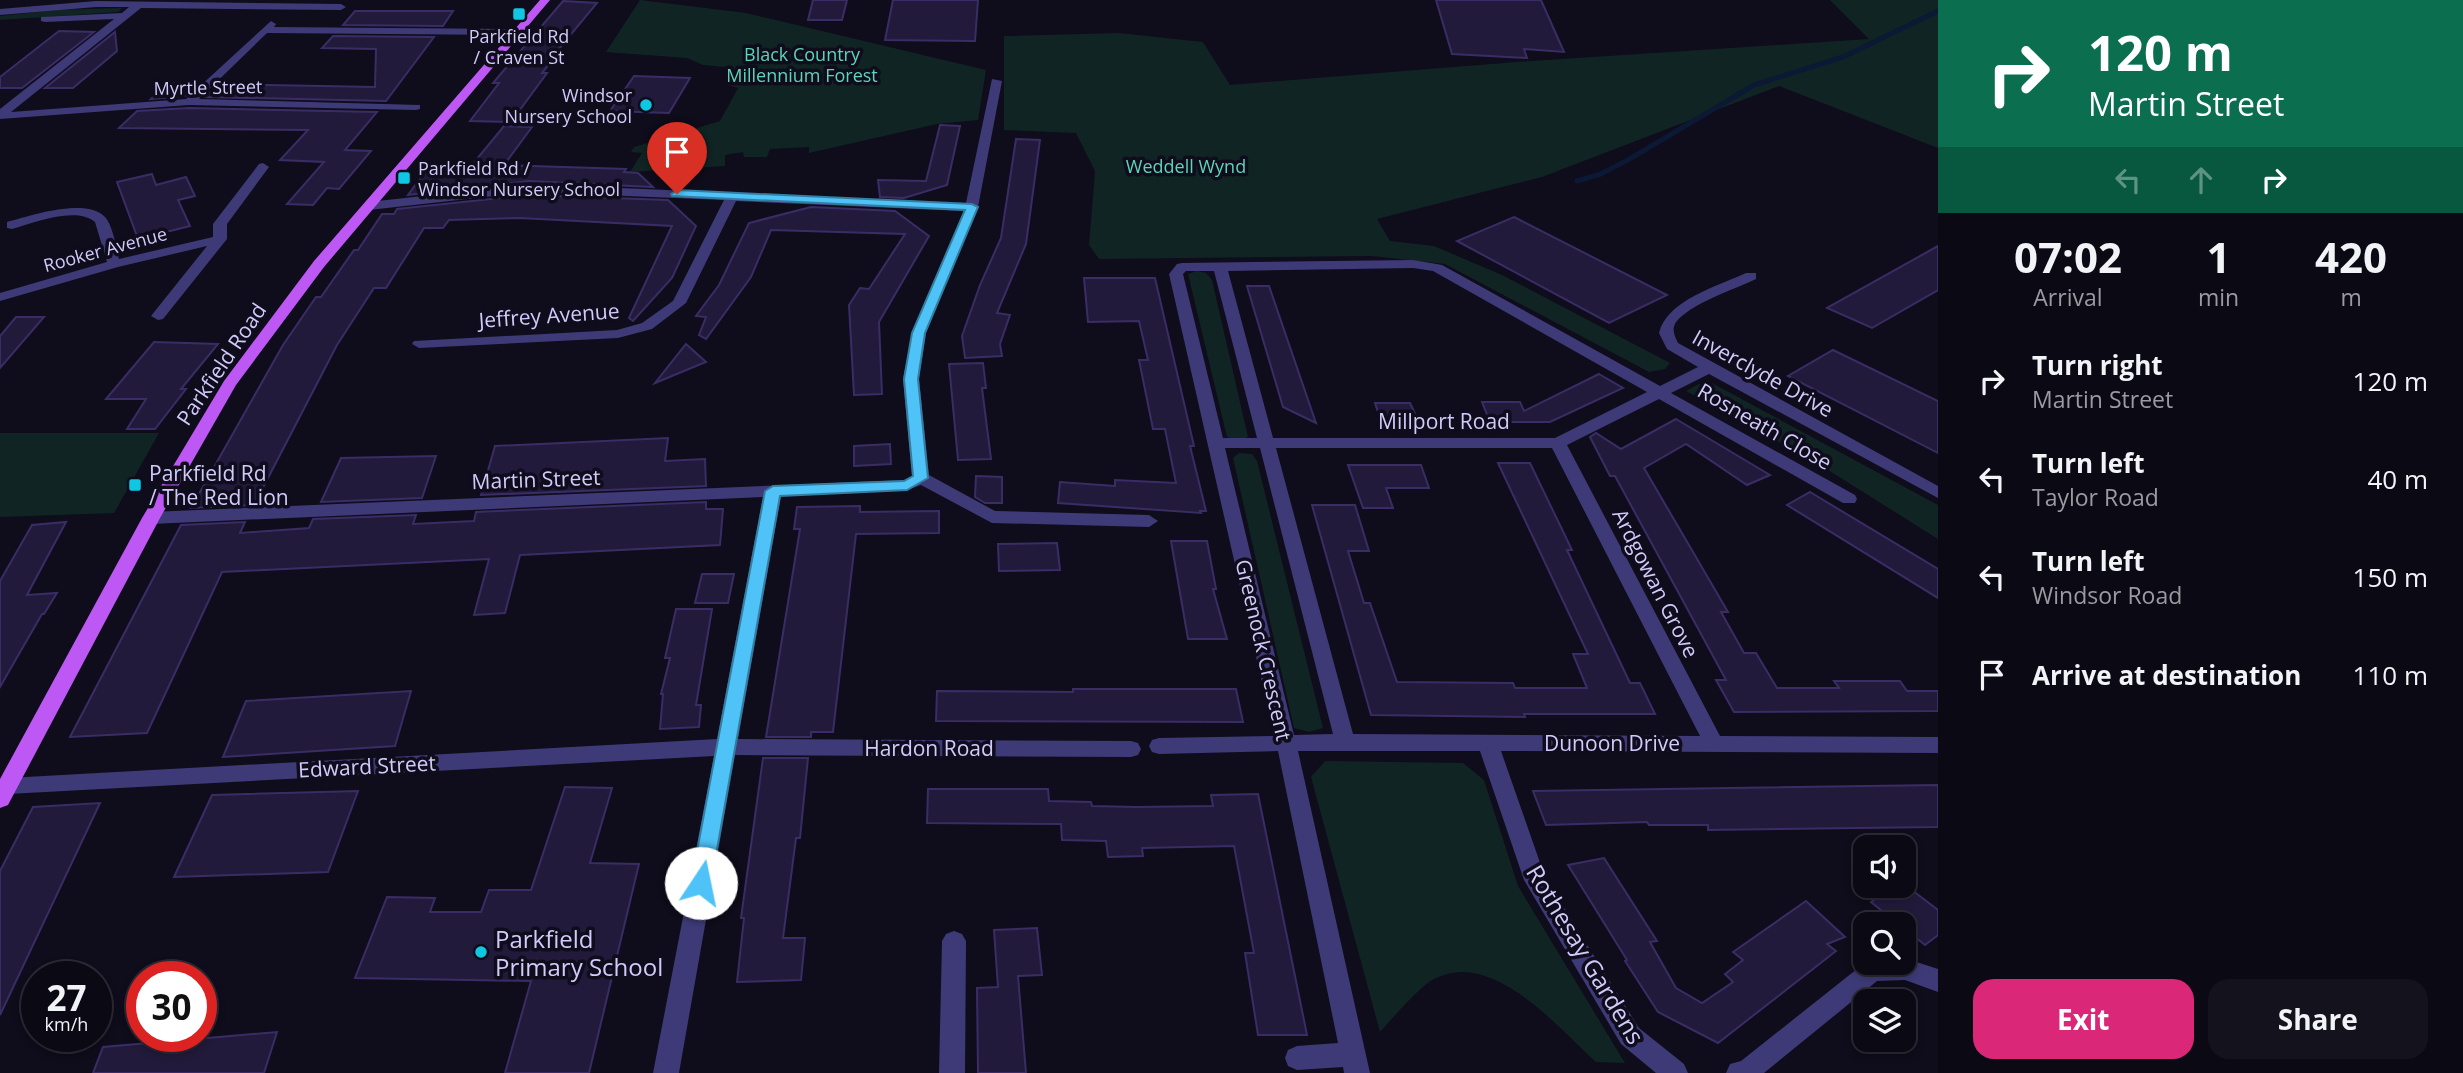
<!DOCTYPE html>
<style>
:root{--surface:#0b0914;--page:#14121d;--text:#f1f3f6;--muted:#9a9aa0;--line:#2b2a34;--accent:#db2777}
body{margin:0;font-family:"Open Sans",sans-serif;background:var(--page);color:var(--text);height:100vh;display:flex;flex-direction:column;font-size:26px;white-space:nowrap}
*{box-sizing:border-box;margin:0}
p{font-size:23px;color:var(--muted)}
.icon{flex:none;width:38px;height:38px;fill:none;stroke:currentColor;stroke-width:2;stroke-linecap:round;stroke-linejoin:round}
.map{position:relative;flex:1;overflow:hidden}
.sheet{display:flex;flex-direction:column;background:var(--surface);width:525px}
.sheet>*{flex:none}
.banner{background:#0b6e4f;color:#fff;overflow:hidden}
.buttons{position:absolute;left:1853px;top:835px;display:grid;gap:14px}
.buttons a{display:grid;place-items:center;width:63px;height:63px;border-radius:14px;background:var(--surface);box-shadow:0 4px 10px #0003,0 0 0 2px var(--line);font-size:35px}
.speed{position:absolute;left:21px;top:961px;display:flex;gap:14px;font-size:35px;font-weight:700;text-align:center}
.speed>*{display:grid;place-content:center;width:91px;height:91px;border-radius:50%;background:var(--surface);box-shadow:0 4px 10px #0003,0 0 0 2px var(--line);line-height:1}
.speed small{font-size:18px;font-weight:400}
.speed .limit{border:10px solid #d22;background:#fff;color:#111}
.pin{position:absolute;display:grid;place-items:center;width:60px;height:60px;color:#fff;margin:-72px -30px;border-radius:50% 50% 50% 0;rotate:-45deg;box-shadow:0 0 7px #0007}
.pin .icon{rotate:45deg}
.me{position:absolute;width:77px;margin:-38px;rotate:11deg;stroke-linejoin:round;filter:drop-shadow(0 0 5px #0008)}
.turn{display:flex;align-items:center;gap:24px;height:147px;padding:0 35px;font-size:32px}
.turn .icon{width:91px;height:91px;stroke-width:2.5}
.turn b{display:block;font-size:49px;line-height:60px}
.lanes{display:flex;align-items:center;height:66px;padding:0 35px;background:#0003;justify-content:center;gap:35px;direction:ltr}
.lanes .off{opacity:.35}
.eta{display:flex;justify-content:space-evenly;align-items:center;height:119px;text-align:center}
.eta b{font-size:42px;font-weight:700;line-height:49px}
.action{display:flex;gap:14px;margin-top:auto;padding:14px 35px}
.action a{flex:1;height:80px;border-radius:21px;background:var(--accent);color:#fff;font-size:28px;font-weight:700;line-height:80px;text-align:center}
.action a+a{background:var(--page);color:var(--text)}
ul{padding:0;list-style:none}
li{display:flex;align-items:center;gap:21px;height:98px;padding:0 35px}
li div{flex:1}
li b{display:block;font-size:26px}
li em{font-style:normal}
main{display:flex;flex:1;min-height:0}
.map>svg:first-child{display:block}
.green{fill:#102424}
.lines{fill:none;stroke-linecap:round;stroke-linejoin:round}
.stream{stroke:#0b1935;stroke-width:5}
.building{fill:#211a3a;stroke:#3a2d65;stroke-width:2}
.minor{fill:#3e3a77;fill-rule:evenodd}
.primary{fill:#be58f4;fill-rule:evenodd}
.route{fill:#4fc3f7;stroke:#337fa1;stroke-width:2}
.poi-dot{fill:#0fc7e2;stroke:#0f0c1b;stroke-width:2.5}
.labels{text-anchor:middle;dominant-baseline:central;stroke-width:7;stroke-linejoin:round;paint-order:stroke}
.far-poi-label{font-size:18px;fill:#d1cafb;stroke:#0f0c1b}
.far-park-label{font-size:18px;fill:#5cd5ba;stroke:#0f0c1b}
.far-street-label{font-size:18px;fill:#d1cafb;stroke:#0f0c1b}
.street-label{font-size:21px;fill:#d1cafb;stroke:#0f0c1b}
.poi-label{font-size:21px;fill:#d1cafb;stroke:#0f0c1b;text-anchor:start}
.near-poi-label{font-size:24px;fill:#d1cafb;stroke:#0f0c1b;text-anchor:start}
.near-street-label{font-size:24px;fill:#d1cafb;stroke:#0f0c1b}
</style>
<main>
<div class="map">
<svg width="1938" height="1073" viewBox="0 0 1938 1073">
<rect width="100%" height="100%" fill="#0f0c1b"/>
<!-- green -->
<g class="green">
<polygon points="640,0 746,13 986,70 978,120 937,124 809,153 809,147 770,149 767,157 744,157 743,152 725,155 725,166 630,172 642,153 631,152 634,147 720,121 738,88 727,85 725,80 729,73 725,67 703,65 687,58 606,52"/>
<polygon points="1830,0 1938,0 1938,148 1779,86 1542,177 1377,219 1390,241 1434,246 1502,275 1670,363 1665,369 1649,372 1445,264 1372,256 1099,259 1089,245 1095,171 1076,133 1004,130 1004,36 1119,33 1203,42 1230,85 1516,62 1869,39"/>
<polygon points="122,8 118,12 0,20 0,16 56,10"/>
<polygon points="1197,271 1206,273 1212,280 1248,437 1240,440 1227,437 1188,274"/>
<polygon points="1712,383 1938,505 1938,539 1820,465 1686,391 1699,384"/>
<polygon points="0,433 159,433 114,513 0,517"/>
<polygon points="1239,453 1252,454 1257,461 1323,728 1309,732 1294,728 1233,458"/>
<path d="M1325,761L1463,763L1484,780L1518,886L1625,1063L1596,1062C1557,1027 1492,948 1434,979C1420,986 1392,1019 1380,1032L1311,777Z"/>
</g>
<g class="lines">
<!-- stream -->
<polyline class="stream" points="1577,181 1601,174 1633,157 1754,85 1843,57 1938,11"/>
</g>
<!-- building -->
<g class="building">
<polygon points="813,0 847,0 842,20 808,20"/>
<polygon points="893,0 978,0 975,41 885,40"/>
<polygon points="1436,0 1541,0 1564,52 1524,49 1527,58 1452,54"/>
<polygon points="563,1 597,3 553,56 556,56 542,73 547,73 511,122 470,121 499,83 493,83"/>
<polygon points="355,11 453,11 443,26 343,25"/>
<polygon points="59,31 94,32 22,88 0,88 0,77"/>
<polygon points="115,32 117,51 73,88 45,88"/>
<polygon points="333,36 434,37 386,101 205,97 218,84 375,87 376,49 322,48"/>
<polygon points="634,76 690,78 669,113 610,111"/>
<polygon points="168,83 199,84 185,96 151,99"/>
<polygon points="189,108 377,112 345,150 371,151 339,189 327,188 313,205 287,204 324,162 280,160 308,130 119,128 137,111"/>
<polygon points="940,125 960,126 947,185 904,198 880,197 878,180 926,181"/>
<polygon points="504,126 532,127 504,165 626,169 624,172 638,173 653,187 529,181 408,195 425,172 467,171"/>
<polygon points="1016,139 1040,140 1026,244 997,313 1010,315 1000,344 1002,356 965,358 962,336 980,285 1001,238"/>
<polygon points="152,174 156,185 186,177 195,196 178,200 190,226 138,239 117,182"/>
<polygon points="529,195 668,200 696,226 672,278 633,321 629,318 672,226 520,218 449,220 443,228 424,228 386,288 374,288 337,345 254,505 191,508 283,345 316,297 321,297 354,250 358,250 382,214 394,214 397,209"/>
<polygon points="811,207 895,211 929,236 879,322 882,394 854,395 849,305 860,288 869,289 905,234 771,230 751,277 706,339 699,335 706,317 696,316 719,285 749,223"/>
<polygon points="1514,217 1667,295 1609,323 1457,241"/>
<polygon points="1938,246 1938,290 1872,328 1827,308"/>
<polygon points="1084,278 1155,278 1194,446 1190,446 1206,511 1200,511 1201,513 1058,503 1060,482 1115,486 1115,480 1176,483 1165,429 1153,429 1139,360 1148,360 1139,321 1088,322"/>
<polygon points="1247,286 1269,286 1316,423 1283,407"/>
<polygon points="16,317 44,317 0,368 0,336"/>
<polygon points="154,342 218,344 181,389 186,389 155,429 127,429 146,399 106,399"/>
<polygon points="686,344 706,362 655,383"/>
<polygon points="1833,350 1938,401 1938,453 1788,376"/>
<polygon points="983,363 986,388 982,388 991,459 958,460 949,364"/>
<polygon points="1599,374 1623,388 1550,422 1490,422 1482,402 1520,402 1524,411"/>
<polygon points="1375,403 1410,403 1420,424 1382,424"/>
<polygon points="1676,419 1770,475 1747,485 1686,444 1644,468 1728,612 1721,612 1744,653 1756,653 1777,688 1839,688 1834,681 1900,681 1907,691 1938,691 1938,711 1734,712 1716,680 1726,680 1615,476 1610,476 1590,437 1596,433 1621,449"/>
<polygon points="668,438 665,461 705,459 706,486 481,495 495,446"/>
<polygon points="890,444 891,464 854,466 854,446"/>
<polygon points="436,456 422,498 321,502 341,458"/>
<polygon points="1498,463 1530,463 1572,550 1567,550 1630,683 1640,683 1655,714 1524,714 1525,717 1371,715 1312,505 1355,505 1369,551 1348,551 1364,603 1370,603 1397,682 1513,683 1515,688 1587,688 1573,654 1588,654"/>
<polygon points="1348,465 1421,465 1429,488 1386,488 1393,508 1363,508"/>
<polygon points="976,476 1002,477 1002,503 985,503 975,497"/>
<polygon points="1810,492 1938,569 1938,598 1787,505"/>
<polygon points="706,502 706,509 723,509 720,545 520,555 505,613 474,615 489,559 222,572 147,733 70,737 181,525 245,522 240,533 309,528 313,519 416,515 413,524 474,521 476,512"/>
<polygon points="860,506 860,512 939,511 939,533 856,534 833,732 811,732 811,737 766,737 800,529 794,529 797,507"/>
<polygon points="66,522 27,595 57,593 44,614 42,614 0,687 0,581 32,525"/>
<polygon points="1171,541 1207,541 1216,589 1213,589 1227,639 1188,639"/>
<polygon points="1057,543 1060,570 999,571 998,544"/>
<polygon points="702,574 734,574 728,603 695,603"/>
<polygon points="676,609 712,609 696,705 701,705 699,727 660,729 663,694 661,694 670,658 665,658"/>
<polygon points="1073,689 1236,689 1243,722 936,721 937,691 1073,692"/>
<polygon points="411,691 395,746 223,757 246,701"/>
<polygon points="763,758 808,758 800,838 796,838 783,938 805,938 801,980 737,982 744,918 741,918"/>
<polygon points="1938,785 1938,827 1708,830 1708,825 1649,825 1647,822 1546,825 1533,791"/>
<polygon points="565,787 612,788 590,863 639,864 589,1073 505,1073 531,981 355,978 387,897 435,898 430,912 481,912 489,890 531,890"/>
<polygon points="928,789 1048,789 1049,801 1091,802 1092,806 1137,807 1213,806 1211,795 1258,794 1307,1035 1258,1035 1245,953 1254,953 1234,846 1142,848 1143,856 1108,857 1106,841 1062,840 1061,824 927,823"/>
<polygon points="358,791 328,872 174,877 212,795"/>
<polygon points="100,803 0,1015 0,871 33,807"/>
<polygon points="1604,858 1657,941 1650,942 1676,988 1702,1003 1733,982 1725,974 1743,960 1733,952 1806,901 1845,937 1827,944 1836,951 1718,1043 1658,1012 1625,961 1627,960 1568,865"/>
<polygon points="1904,884 1938,910 1938,935 1925,945 1904,928 1904,924 1898,924 1871,902 1894,886"/>
<polygon points="1037,928 1042,975 1018,976 1026,1073 978,1073 977,988 998,987 994,930"/>
<polygon points="277,1032 264,1073 93,1073 103,1047"/>
</g>
<g class="lines">
<!-- minor -->
<g class="minor">
<polygon points="96,1 341,4 346,7 341,10 141,8 11,112 186,99 271,21 276,24 274,27 515,29 520,32 515,35 267,33 199,99 420,105 420,109 416,110 189,105 0,119 0,109 114,19 45,22 41,21 41,17 122,13 129,7 96,7 0,15 0,9"/>
<polygon points="992,79 1002,81 978,207 926,333 919,379 929,475 995,511 1149,515 1158,521 1149,527 992,523 921,485 907,490 781,496 738,739 1131,741 1138,743 1141,749 1138,755 1131,757 735,755 679,1073 653,1073 714,756 8,794 1,792 1,780 8,778 717,739 763,497 151,524 142,518 151,512 904,480 912,476 903,379 912,333 964,211 736,201 686,303 652,329 618,338 419,348 412,344 414,341 617,330 642,323 673,301 724,200 529,192 369,210 363,206 369,202 529,184 966,203"/>
<path d="M263,163L269,167L227,224V239L163,319L158,320L151,316L207,246L118,267L0,301V293L107,262L95,222C75,206 34,223 12,229L7,228V222C30,216 86,197 105,217C113,226 116,247 119,259L213,237V224L259,164Z"/>
<path d="M1413,260L1442,265L1660,386L1698,367L1667,349L1659,333C1667,300 1718,286 1746,273H1756V279C1735,289 1690,304 1676,322C1671,330 1675,336 1678,343L1938,486V498L1709,374L1671,393L1855,495L1857,499L1855,503H1843L1659,399L1567,445L1720,736L1938,737V753L1501,751L1545,877L1639,1028L1684,1064L1688,1073H1656L1621,1044L1524,880L1480,751H1298L1370,1073H1344L1343,1067L1297,1070L1288,1066L1285,1058L1288,1050L1297,1046L1338,1043L1278,751L1159,754L1152,752L1149,746L1152,740L1159,738L1274,736L1169,274L1177,264L1182,263ZM1413,268L1433,271L1647,392L1555,438H1273L1228,271ZM1186,271H1214L1257,438H1223L1183,274ZM1225,448H1260L1333,734L1294,735ZM1276,448H1552L1700,736L1353,734Z"/>
<polygon points="954,931 962,934 966,941 965,1073 939,1073 942,941 946,934"/>
<polygon points="1904,958 1938,969 1938,992 1905,980 1877,981 1764,1073 1726,1073 1730,1064 1741,1061 1862,965 1869,962 1904,962"/>
</g>
<!-- primary -->
<polygon class="primary" points="540,0 550,0 324,267 236,385 160,518 8,805 0,808 0,779 142,518 224,381 314,261"/>
</g>
<!-- route -->
<polygon class="route" points="677,190 972,204 978,207 925,333 918,379 928,478 907,490 780,496 711,883 708,889 701,891 694,889 691,883 765,491 773,486 904,481 913,476 904,379 912,333 965,210 672,196 671,194"/>
<!-- markers -->
<g class="poi-dot">
<rect x="512" y="7" width="14" height="14" rx="3.5"/>
<circle cx="646" cy="105" r="7"/>
<rect x="397" y="171" width="14" height="14" rx="3.5"/>
<rect x="128" y="478" width="14" height="14" rx="3.5"/>
<circle cx="481" cy="952" r="7"/>
</g>
<g class="labels">
<!-- far-poi labels -->
<g class="far-poi-label">
<text x="519" y="36">Parkfield Rd<tspan x="519" dy="21">/ Craven St</tspan></text>
<text x="632" y="95" text-anchor="end">Windsor<tspan x="632" dy="21">Nursery School</tspan></text>
<text x="418" y="168" text-anchor="start">Parkfield Rd /<tspan x="418" dy="21">Windsor Nursery School</tspan></text>
</g>
<!-- far-park labels -->
<g class="far-park-label">
<text x="802" y="54">Black Country<tspan x="802" dy="21">Millennium Forest</tspan></text>
<text x="1186" y="166">Weddell Wynd</text>
</g>
<!-- far-street labels -->
<g class="far-street-label">
<text transform="translate(208 87) rotate(-1)">Myrtle Street</text>
<text transform="translate(105 249) rotate(-15)">Rooker Avenue</text>
</g>
<!-- street labels -->
<g class="street-label">
<text transform="translate(549 315) rotate(-4)">Jeffrey Avenue</text>
<text transform="translate(221 364) rotate(-56)">Parkfield Road</text>
<text transform="translate(1763 373) rotate(29)">Inverclyde Drive</text>
<text x="1444" y="421">Millport Road</text>
<text transform="translate(1765 426) rotate(30)">Rosneath Close</text>
<text transform="translate(536 479) rotate(-2)">Martin Street</text>
<text transform="translate(1656 583) rotate(63)">Ardgowan Grove</text>
<text transform="translate(1264 650) rotate(77)">Greenock Crescent</text>
<text x="1612" y="743">Dunoon Drive</text>
<text x="929" y="748">Hardon Road</text>
<text transform="translate(367 766) rotate(-3)">Edward Street</text>
</g>
<!-- poi labels -->
<g class="poi-label">
<text x="149" y="473">Parkfield Rd<tspan x="149" dy="24">/ The Red Lion</tspan></text>
</g>
<!-- near-poi labels -->
<g class="near-poi-label">
<text x="495" y="938">Parkfield<tspan x="495" dy="28">Primary School</tspan></text>
</g>
<!-- near-street labels -->
<g class="near-street-label">
<text transform="translate(1586 954) rotate(59)">Rothesay Gardens</text>
</g>
</g>
</svg>
<div class="buttons">
<a><svg class="icon" aria-label="sound" viewBox="0 0 24 24"><path d="M4 9h4l5-4v14l-5-4H4zM17 9q2 3 0 6"/></svg></a>
<a><svg class="icon" aria-label="search" viewBox="0 0 24 24"><circle cx="10" cy="10" r="6"/><path d="M15 15l6 6"/></svg></a>
<a><svg class="icon" aria-label="layers" viewBox="0 0 24 24"><path d="M12 4l9 5-9 5-9-5zM3 14l9 5 9-5"/></svg></a>
</div>
<div class="speed"><div>27<small>km/h</small></div><div class="limit">30</div></div>
<div class="pin" style="left:677px;top:194px;background:#d93025"><svg class="icon" aria-label="arrive" viewBox="0 0 24 24"><path d="M6 21V4h12l-3 4 3 4H6"/></svg></div>
<svg class="me" style="left:701px;top:883px" viewBox="-20 -20 40 40"><circle r="19" fill="#fff"/><path d="M0-13L10 11 0 6-10 11z" fill="#4fc3f7"/></svg>
</div>
<section class="sheet">
<div class="banner">
<div class="turn"><svg class="icon" aria-label="right" viewBox="0 0 24 24"><path d="M7 20v-9h11M14 6l5 5-5 5"/></svg><div><b>120 m</b>Martin Street</div></div>
<div class="lanes"><svg class="icon off" aria-label="left" viewBox="0 0 24 24"><path d="M17 20v-9H6M10 6l-5 5 5 5"/></svg><svg class="icon off" aria-label="ahead" viewBox="0 0 24 24"><path d="M12 20V5M6 11l6-6 6 6"/></svg><svg class="icon" aria-label="right" viewBox="0 0 24 24"><path d="M7 20v-9h11M14 6l5 5-5 5"/></svg></div>
</div>
<div class="eta">
<div><b>07:02</b><p>Arrival</p></div>
<div><b>1</b><p>min</p></div>
<div><b>420</b><p>m</p></div>
</div>
<ul>
<li><svg class="icon" aria-label="right" viewBox="0 0 24 24"><path d="M7 20v-9h11M14 6l5 5-5 5"/></svg><div><b>Turn right</b><p>Martin Street</p></div><em>120 m</em></li>
<li><svg class="icon" aria-label="left" viewBox="0 0 24 24"><path d="M17 20v-9H6M10 6l-5 5 5 5"/></svg><div><b>Turn left</b><p>Taylor Road</p></div><em>40 m</em></li>
<li><svg class="icon" aria-label="left" viewBox="0 0 24 24"><path d="M17 20v-9H6M10 6l-5 5 5 5"/></svg><div><b>Turn left</b><p>Windsor Road</p></div><em>150 m</em></li>
<li><svg class="icon" aria-label="arrive" viewBox="0 0 24 24"><path d="M6 21V4h12l-3 4 3 4H6"/></svg><div><b>Arrive at destination</b></div><em>110 m</em></li>
</ul>
<div class="action"><a>Exit</a><a>Share</a></div>
</section>
</main>
